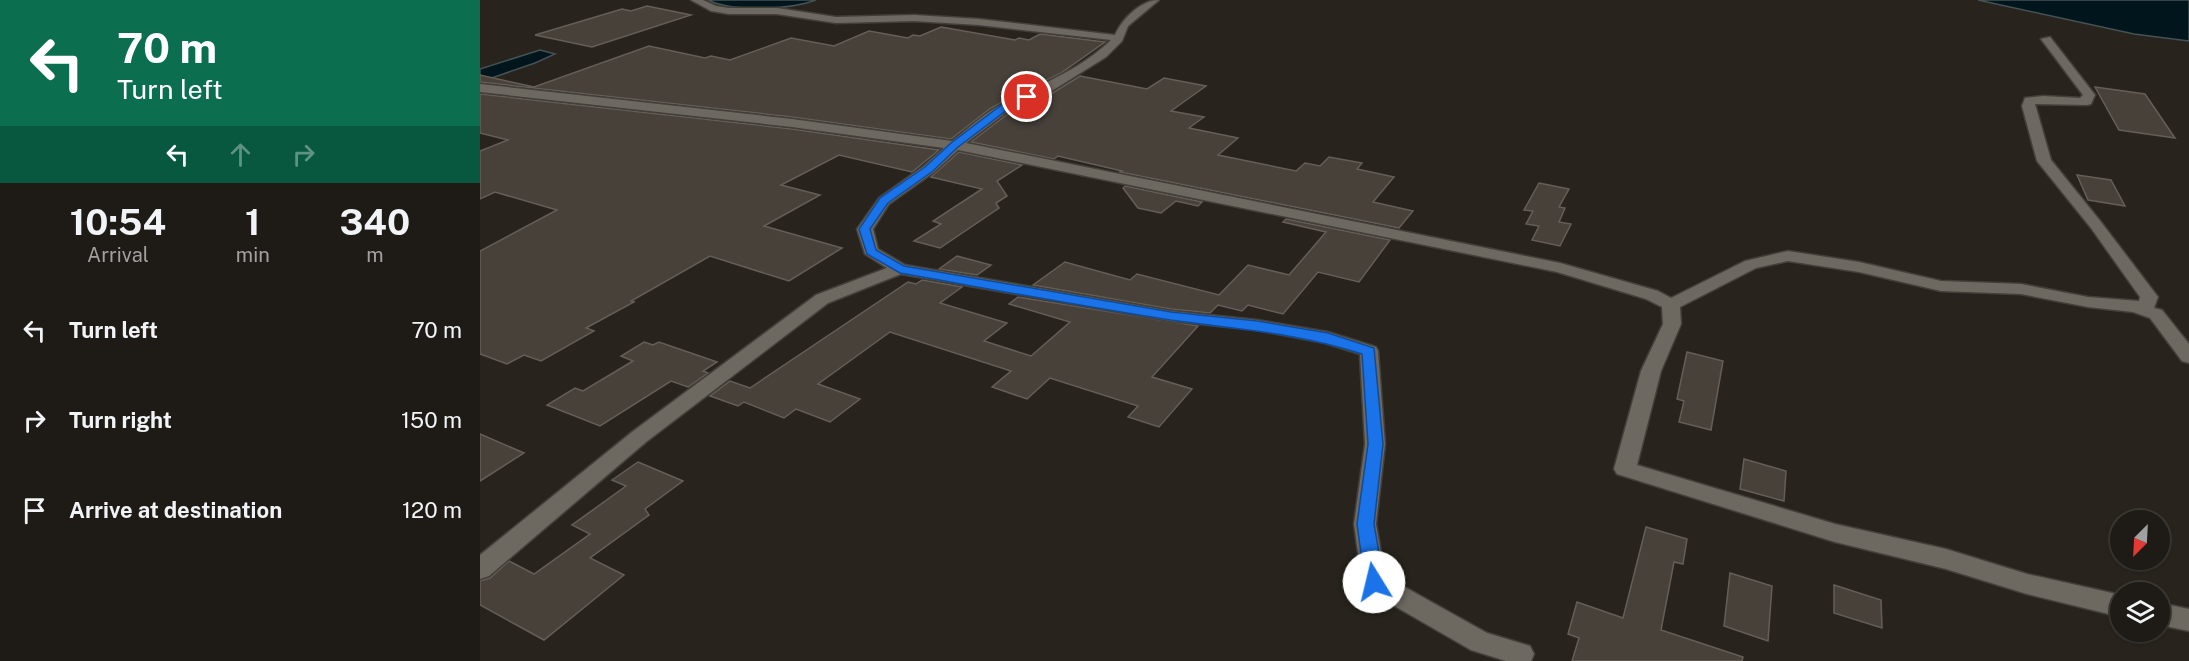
<!DOCTYPE html>
<style>
:root{--surface:#1e1b16;--page:#26241f;--text:#f1f3f6;--muted:#a1a1a1;--line:#3c3935}
body{margin:0;font-family:"Public Sans",sans-serif;background:var(--page);color:var(--text);height:100vh;display:flex;flex-direction:column;font-size:22px;white-space:nowrap}
*{box-sizing:border-box;margin:0}
p{font-size:20px;color:var(--muted)}
.icon{flex:none;width:33px;height:33px;fill:none;stroke:currentColor;stroke-width:2;stroke-linecap:round;stroke-linejoin:round}
.map{position:relative;flex:1;overflow:hidden}
.side{display:flex;flex-direction:column;background:var(--surface);width:480px}
.side>*{flex:none}
.hud{background:#0b6e4f;color:#fff;overflow:hidden}
.needle{width:39px;rotate:204deg}
.buttons{position:absolute;left:1630px;top:510px;display:grid;gap:12px}
.buttons a{display:grid;place-items:center;width:60px;height:60px;border-radius:50%;background:var(--surface);box-shadow:0 2px 4px #0004,0 0 0 2px var(--line);font-size:30px}
.pin{position:absolute;display:grid;place-items:center;width:51px;height:51px;color:#fff;margin:-26px;border:3px solid #fff;border-radius:50%;box-shadow:0 2px 6px #0007}
.me{position:absolute;width:66px;margin:-33px;rotate:351deg;stroke-linejoin:round;filter:drop-shadow(0 0 4px #0008)}
.turn{display:flex;align-items:center;gap:21px;height:126px;padding:0 18px;font-size:27px}
.turn .icon{width:78px;height:78px;stroke-width:2.5}
.turn b{display:block;font-size:42px;line-height:51px}
.lanes{display:flex;align-items:center;height:57px;padding:0 18px;background:#0003;justify-content:center;gap:30px;direction:ltr}
.lanes .off{opacity:.35}
.eta{display:flex;justify-content:space-evenly;align-items:center;height:102px;text-align:center}
.eta b{font-size:36px;font-weight:700;line-height:42px}
ul{padding:0;list-style:none}
li{display:flex;align-items:center;gap:18px;height:90px;padding:0 18px}
li div{flex:1}
li b{display:block;font-size:22px}
li em{font-style:normal}
main{display:flex;flex:1;min-height:0}
.map>svg:first-child{display:block}
.water{fill:#00161c;stroke:#445255;stroke-width:1.5}
.building{fill:#47413a;stroke:#655e57;stroke-width:1.5}
.lines{fill:none;stroke-linecap:round;stroke-linejoin:round}
.street-casing{stroke:#43403a;stroke-width:3}
.street{fill:#6d6960;fill-rule:evenodd}
.route{fill:#1a73e8;stroke:#114b97;stroke-width:1.5}
</style>
<main>
<section class="side">
<div class="hud">
<div class="turn"><svg class="icon" aria-label="left" viewBox="0 0 24 24"><path d="M17 20v-9H6M10 6l-5 5 5 5"/></svg><div><b>70 m</b>Turn left</div></div>
<div class="lanes"><svg class="icon" aria-label="left" viewBox="0 0 24 24"><path d="M17 20v-9H6M10 6l-5 5 5 5"/></svg><svg class="icon off" aria-label="ahead" viewBox="0 0 24 24"><path d="M12 20V5M6 11l6-6 6 6"/></svg><svg class="icon off" aria-label="right" viewBox="0 0 24 24"><path d="M7 20v-9h11M14 6l5 5-5 5"/></svg></div>
</div>
<div class="eta">
<div><b>10:54</b><p>Arrival</p></div>
<div><b>1</b><p>min</p></div>
<div><b>340</b><p>m</p></div>
</div>
<ul>
<li><svg class="icon" aria-label="left" viewBox="0 0 24 24"><path d="M17 20v-9H6M10 6l-5 5 5 5"/></svg><div><b>Turn left</b></div><em>70 m</em></li>
<li><svg class="icon" aria-label="right" viewBox="0 0 24 24"><path d="M7 20v-9h11M14 6l5 5-5 5"/></svg><div><b>Turn right</b></div><em>150 m</em></li>
<li><svg class="icon" aria-label="arrive" viewBox="0 0 24 24"><path d="M6 21V4h12l-3 4 3 4H6"/></svg><div><b>Arrive at destination</b></div><em>120 m</em></li>
</ul>
</section>
<div class="map">
<svg width="1709" height="661" viewBox="0 0 1709 661">
<rect width="100%" height="100%" fill="#28241d"/>
<!-- water -->
<g class="water">
<path d="M228,0H336C309,10 253,12 228,0Z"/>
<polygon points="1498,0 1709,0 1709,41 1654,34"/>
<polygon points="60,50 75,54 55,63 0,82 0,69"/>
</g>
<!-- building -->
<g class="building">
<polygon points="167,6 211,15 112,47 55,35 142,9 151,11"/>
<polygon points="461,27 535,40 539,38 549,40 560,34 625,42 581,73 511,108 471,139 312,117 0,82 0,75 54,87 169,46 225,58 231,56 250,60 311,38 354,46 389,31 428,38 433,35 440,36"/>
<polygon points="600,76 667,89 684,78 726,86 691,111 724,117 709,128 758,138 738,155 816,171 825,163 840,166 849,157 882,163 877,169 914,177 893,202 933,211 919,228 640,172 642,171 578,156 574,159 491,142 533,110 571,94"/>
<polygon points="1615,87 1665,94 1695,138 1639,130"/>
<polygon points="0,94 312,129 459,150 432,172 359,155 301,185 340,195 284,226 362,248 309,281 230,256 151,301 154,302 106,328 114,331 61,361 44,355 27,364 0,354 0,251 77,210 15,192 0,199 0,151 28,140 0,133"/>
<polygon points="479,152 542,165 517,181 527,196 516,203 519,208 460,248 434,241 461,224 453,221 502,189 451,177"/>
<polygon points="1597,175 1631,180 1645,206 1608,200"/>
<polygon points="1059,183 1089,189 1079,207 1085,208 1079,222 1091,224 1080,246 1052,240 1059,226 1046,224 1053,211 1044,210"/>
<polygon points="645,186 722,202 718,206 696,201 681,213 658,208 643,188"/>
<polygon points="806,219 910,240 879,282 838,272 803,314 768,305 762,311 738,305 730,313 691,309 553,285 585,262 650,280 657,274 739,295 768,265 809,275 846,232 803,222"/>
<polygon points="477,256 511,265 497,275 459,269"/>
<polygon points="442,280 482,287 460,303 527,323 504,341 551,356 590,322 529,304 538,297 718,326 672,377 712,389 679,427 648,417 658,406 570,378 547,399 512,387 531,371 410,332 338,384 380,399 350,422 316,409 304,418 264,402 258,406 230,396 250,381 270,388 428,282 436,284"/>
<polygon points="164,342 173,345 179,342 237,362 223,371 228,373 208,387 191,381 120,426 67,405 95,388 103,391 153,361 141,356"/>
<polygon points="1207,352 1243,361 1231,430 1199,422 1204,401 1197,399"/>
<polygon points="0,434 44,453 0,481"/>
<polygon points="1264,459 1306,471 1304,501 1260,489"/>
<polygon points="158,462 203,481 165,509 169,515 110,558 144,575 64,640 0,605 0,581 10,578 29,561 54,574 110,534 92,525 146,486 132,480"/>
<polygon points="1166,527 1207,539 1203,564 1194,562 1181,630 1263,657 1262,661 1092,661 1099,638 1088,634 1097,602 1143,618"/>
<polygon points="1250,573 1292,586 1288,641 1244,626"/>
<polygon points="1354,585 1401,600 1402,628 1354,613"/>
</g>
<g class="lines">
<defs>
<g id="street">
<path d="M211,0H223L236,6L249,8H297L356,17L434,15L499,19L635,35C642,19 661,0 679,0L648,26L642,41L626,57L570,92L532,108L486,143L1080,263L1178,291L1191,298L1265,261L1308,251L1379,262L1461,281L1541,284L1608,297L1659,301L1660,297L1611,228L1557,161L1542,106L1545,98L1563,96L1600,98L1603,95L1561,39L1570,37L1615,95L1611,104L1607,105L1555,104L1571,160L1621,222L1678,297L1674,308L1682,310L1709,344V363L1702,361L1670,318L1653,312L1608,307L1541,294L1461,291L1379,272L1308,261L1276,268L1200,307L1201,324L1181,371L1157,465L1355,524L1466,549L1547,574L1641,595V617L1547,594L1466,569L1355,542L1137,474L1134,469L1161,371L1183,324L1182,307L1166,299L1077,272L478,150L454,172L409,204L393,229L398,249L425,265L691,311L777,320L848,332L896,347L898,351L905,444L896,524L905,576L1007,633L1050,646L1054,654L1051,661H1026L991,650L885,589L882,582L874,524L885,444L880,354L845,343L777,330L691,321L421,274L348,303L166,442L9,576L0,579V555L152,432L336,295L407,268L385,254L377,229L399,198L444,166L464,148L312,127L0,92V84L312,119L472,141C489,128 507,111 526,102C563,83 600,70 631,40L499,25L434,21L356,23L297,14H249L231,11Z"/>
<polygon points="1680,603 1709,609 1709,631 1680,625"/>
</g>
</defs>
<!-- street casing -->
<use href="#street" class="street-casing"/>
<!-- street -->
<use href="#street" class="street"/>
</g>
<!-- route -->
<path class="route" d="M547,94L550,95V99L531,107L478,147L453,171L408,203L390,229L396,250L424,266L691,312L777,321L848,333L894,348L903,444L894,524L904,582L901,587L894,590L888,587L885,582L877,524L888,444L882,354C819,333 755,329 690,320C600,306 510,289 420,273L387,254L379,229L400,198L445,167L471,143L524,103Z"/>
</svg>
<div class="buttons">
<a><svg class="needle" viewBox="-14 -14 28 28"><path d="M0-13l5 13h-10z" fill="#e53935"/><path d="M0 13l5-13h-10z" fill="#a1a1a1"/></svg></a>
<a><svg class="icon" aria-label="layers" viewBox="0 0 24 24"><path d="M12 4l9 5-9 5-9-5zM3 14l9 5 9-5"/></svg></a>
</div>
<div class="pin" style="left:547px;top:97px;background:#d93025"><svg class="icon" aria-label="arrive" viewBox="0 0 24 24"><path d="M6 21V4h12l-3 4 3 4H6"/></svg></div>
<svg class="me" style="left:894px;top:582px" viewBox="-20 -20 40 40"><circle r="19" fill="#fff"/><path d="M0-13L10 11 0 6-10 11z" fill="#1a73e8"/></svg>
</div>
</main>
